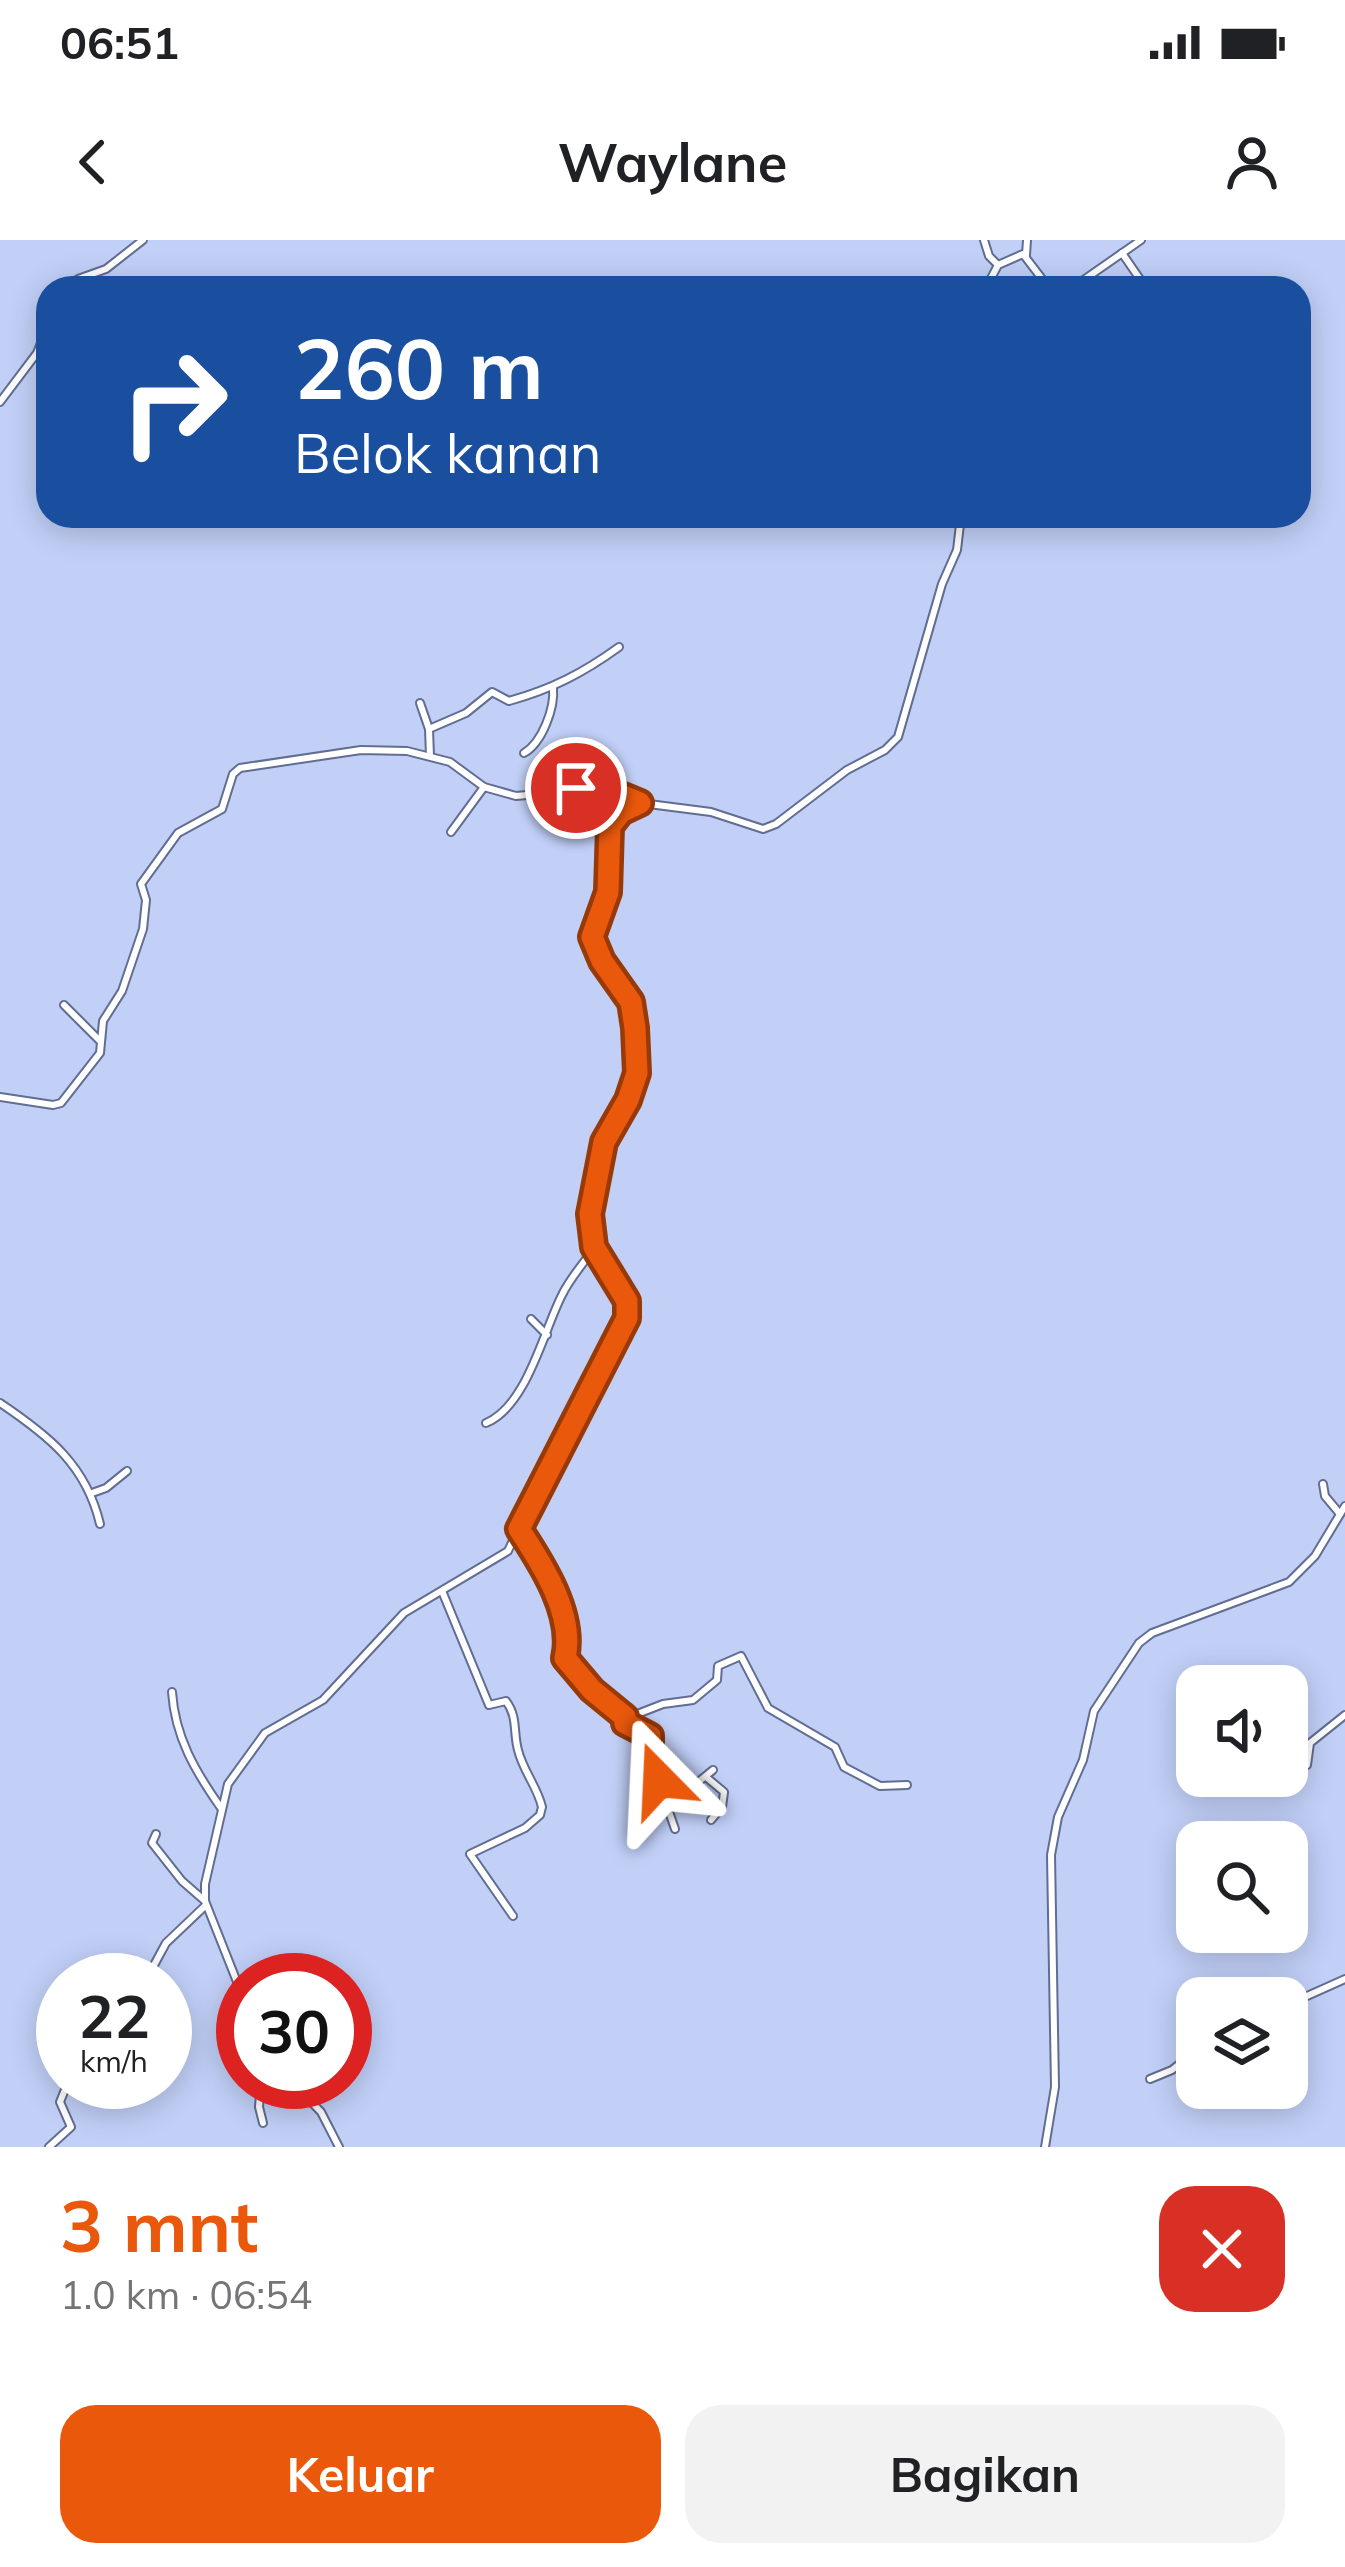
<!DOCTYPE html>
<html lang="id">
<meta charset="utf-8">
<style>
:root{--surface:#fff;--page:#f2f2f2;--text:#202124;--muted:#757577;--accent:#ea580c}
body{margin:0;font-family:Mulish,sans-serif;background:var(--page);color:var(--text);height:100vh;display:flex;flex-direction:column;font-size:45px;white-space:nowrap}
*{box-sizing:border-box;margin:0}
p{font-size:39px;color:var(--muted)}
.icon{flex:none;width:66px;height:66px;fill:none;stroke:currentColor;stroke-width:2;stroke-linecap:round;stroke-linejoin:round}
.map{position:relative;height:1907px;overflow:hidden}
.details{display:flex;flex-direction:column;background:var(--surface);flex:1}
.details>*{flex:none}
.top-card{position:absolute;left:36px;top:36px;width:1275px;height:252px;border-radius:36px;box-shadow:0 6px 30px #0003;background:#1a4fa0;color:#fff;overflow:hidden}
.buttons{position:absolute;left:1176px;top:1425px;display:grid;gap:24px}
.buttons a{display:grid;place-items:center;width:132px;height:132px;border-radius:24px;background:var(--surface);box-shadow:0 6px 30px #0003;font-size:60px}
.speed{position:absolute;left:36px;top:1713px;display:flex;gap:24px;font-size:60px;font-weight:700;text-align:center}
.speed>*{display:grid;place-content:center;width:156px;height:156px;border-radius:50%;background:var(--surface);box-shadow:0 6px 30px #0003;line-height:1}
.speed small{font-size:30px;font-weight:400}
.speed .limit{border:18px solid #d22;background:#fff;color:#111}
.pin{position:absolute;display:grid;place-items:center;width:102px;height:102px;color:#fff;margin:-51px;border:6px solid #fff;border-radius:50%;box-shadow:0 3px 12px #0007}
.me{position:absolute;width:132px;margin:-66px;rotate:339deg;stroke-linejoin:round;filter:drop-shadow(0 0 9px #0008)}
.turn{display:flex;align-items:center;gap:42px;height:252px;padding:0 60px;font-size:54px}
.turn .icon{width:156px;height:156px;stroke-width:2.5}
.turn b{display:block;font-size:84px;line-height:102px}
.round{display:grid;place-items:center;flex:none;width:126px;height:126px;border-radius:36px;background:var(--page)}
.overview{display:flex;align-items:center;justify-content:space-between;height:204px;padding:0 60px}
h1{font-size:72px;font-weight:700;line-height:90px;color:var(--accent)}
.button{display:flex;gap:24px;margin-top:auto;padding:24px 60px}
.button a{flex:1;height:138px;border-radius:36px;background:var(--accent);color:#fff;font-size:48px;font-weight:700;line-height:138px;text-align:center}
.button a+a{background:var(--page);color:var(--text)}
.status{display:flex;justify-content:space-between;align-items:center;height:84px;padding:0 60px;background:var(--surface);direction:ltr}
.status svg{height:33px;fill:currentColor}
header{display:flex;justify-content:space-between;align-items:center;height:156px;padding:0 60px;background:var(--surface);font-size:54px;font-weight:700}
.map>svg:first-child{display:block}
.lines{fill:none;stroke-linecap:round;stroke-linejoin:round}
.street-casing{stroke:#616d91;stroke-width:10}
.street{stroke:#fff;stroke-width:6}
.route-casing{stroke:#983908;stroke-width:30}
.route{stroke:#ea580c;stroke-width:21}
</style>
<div class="status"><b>06:51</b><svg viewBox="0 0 49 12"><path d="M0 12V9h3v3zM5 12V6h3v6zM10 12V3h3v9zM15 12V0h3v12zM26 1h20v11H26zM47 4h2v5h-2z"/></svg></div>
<header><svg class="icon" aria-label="back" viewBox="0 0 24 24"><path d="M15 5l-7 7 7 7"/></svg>Waylane<svg class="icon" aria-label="person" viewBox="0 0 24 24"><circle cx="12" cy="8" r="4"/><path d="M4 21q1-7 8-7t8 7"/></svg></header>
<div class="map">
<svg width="1345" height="1907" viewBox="0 0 1345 1907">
<rect width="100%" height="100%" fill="#c2d0f8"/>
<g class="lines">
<defs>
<g id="street">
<polyline points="984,0 989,16 998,25"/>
<polyline points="1122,13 1146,48"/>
<polyline points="1026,15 1027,0"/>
<polyline points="65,48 78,39 106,29 143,0"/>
<polyline points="986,48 998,25 1023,14 1049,48"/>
<polyline points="1072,48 1141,0"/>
<polyline points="0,162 37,113 48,85"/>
<polyline points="420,463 429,489 430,516"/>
<path d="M429,489L466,473L492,452L509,461C552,449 583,433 619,407"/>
<path d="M524,513C542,503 555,468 553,448"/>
<polyline points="451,592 484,547"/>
<polyline points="64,765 100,801"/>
<polyline points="0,857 53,865 61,863 100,813 103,781 122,751 143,689 146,660 141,644 178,593 222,569 233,534 240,528 361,510 407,511 450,522 484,547 516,556 595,549 641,563"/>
<polyline points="531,1079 547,1095"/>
<path d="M0,1163C49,1196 86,1225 100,1284"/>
<path d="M486,1183C527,1166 543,1092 562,1055C570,1038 584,1023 594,1008"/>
<polyline points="1323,1244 1325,1256 1340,1274"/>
<polyline points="92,1253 106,1248 127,1231"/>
<path d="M519,1289C542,1324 575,1375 565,1418L592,1450L627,1478L663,1464L693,1460L717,1440L718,1426L741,1416L768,1468L835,1507L844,1527L880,1546L907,1545"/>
<path d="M442,1351L489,1465L506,1461C518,1477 513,1492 518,1510C523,1531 537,1546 542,1567L540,1575L525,1588L470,1614L513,1676"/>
<path d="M172,1452C175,1497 195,1531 221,1568"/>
<polyline points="625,1477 625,1483 652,1500 650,1528 668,1559 686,1552 713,1530"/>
<polyline points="1307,1525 1310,1503 1345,1475"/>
<polyline points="706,1537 724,1552 722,1567 711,1580"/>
<polyline points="668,1559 667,1566 675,1589"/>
<polyline points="156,1594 152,1603 182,1641 205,1661"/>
<polyline points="146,1740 166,1703 206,1665"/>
<polyline points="243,1757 205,1661 205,1644 228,1544 265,1493 323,1460 404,1373 508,1311 545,1232 623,1090 627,1061 594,1008 590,987 594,944 604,902 627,859 638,825 631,762 601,721 592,697 607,652 609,595 614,579 628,567 641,563 711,572 763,589 776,584 847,530 885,510 898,497 942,344 957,310 961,276"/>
<polyline points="1287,1765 1345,1739"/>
<polyline points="1150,1839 1172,1830 1197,1810"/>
<polyline points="261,1842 259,1867 263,1883"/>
<polyline points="292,1842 321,1872 339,1907"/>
<polyline points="49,1907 71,1887 60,1862 68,1842"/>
<polyline points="1045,1907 1055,1847 1051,1615 1058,1577 1083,1520 1094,1471 1139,1403 1152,1393 1289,1342 1315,1316 1345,1266"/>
</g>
</defs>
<!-- street casing -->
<use href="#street" class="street-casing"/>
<!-- street -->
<use href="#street" class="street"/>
</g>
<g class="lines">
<defs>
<path id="route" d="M576,548L618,554L640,563L621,572L610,586L608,652L592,697L602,721L631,762L635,788L637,833L628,860L604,902L590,974L594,1007L627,1061V1078L519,1289C542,1324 575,1375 565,1418L592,1450L625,1477V1483L650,1496V1528L659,1540"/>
</defs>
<!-- route casing -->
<use href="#route" class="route-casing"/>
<!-- route -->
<use href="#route" class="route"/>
</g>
</svg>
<div class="buttons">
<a><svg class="icon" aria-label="sound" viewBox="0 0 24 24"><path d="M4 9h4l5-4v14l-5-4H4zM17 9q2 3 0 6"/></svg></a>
<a><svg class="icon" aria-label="search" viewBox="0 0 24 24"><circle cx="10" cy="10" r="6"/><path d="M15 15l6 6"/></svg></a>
<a><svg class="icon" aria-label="layers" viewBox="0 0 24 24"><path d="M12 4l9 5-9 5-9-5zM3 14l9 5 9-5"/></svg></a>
</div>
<div class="speed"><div>22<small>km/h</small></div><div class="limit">30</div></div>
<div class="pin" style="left:576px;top:548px;background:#d93025"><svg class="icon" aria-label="arrive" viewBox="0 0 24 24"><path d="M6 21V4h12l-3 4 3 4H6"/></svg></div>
<svg class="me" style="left:659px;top:1540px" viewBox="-20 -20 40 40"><path d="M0-17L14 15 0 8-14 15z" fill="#ea580c" stroke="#fff" stroke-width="4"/></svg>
<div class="top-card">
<div class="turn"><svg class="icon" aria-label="right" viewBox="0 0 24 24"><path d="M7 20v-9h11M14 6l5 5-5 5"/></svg><div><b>260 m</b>Belok kanan</div></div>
</div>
</div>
<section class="details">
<div class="overview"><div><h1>3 mnt</h1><p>1.0 km · 06:54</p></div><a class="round" style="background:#d93025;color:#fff"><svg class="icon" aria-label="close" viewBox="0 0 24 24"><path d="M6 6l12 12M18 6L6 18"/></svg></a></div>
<div class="button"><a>Keluar</a><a>Bagikan</a></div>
</section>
